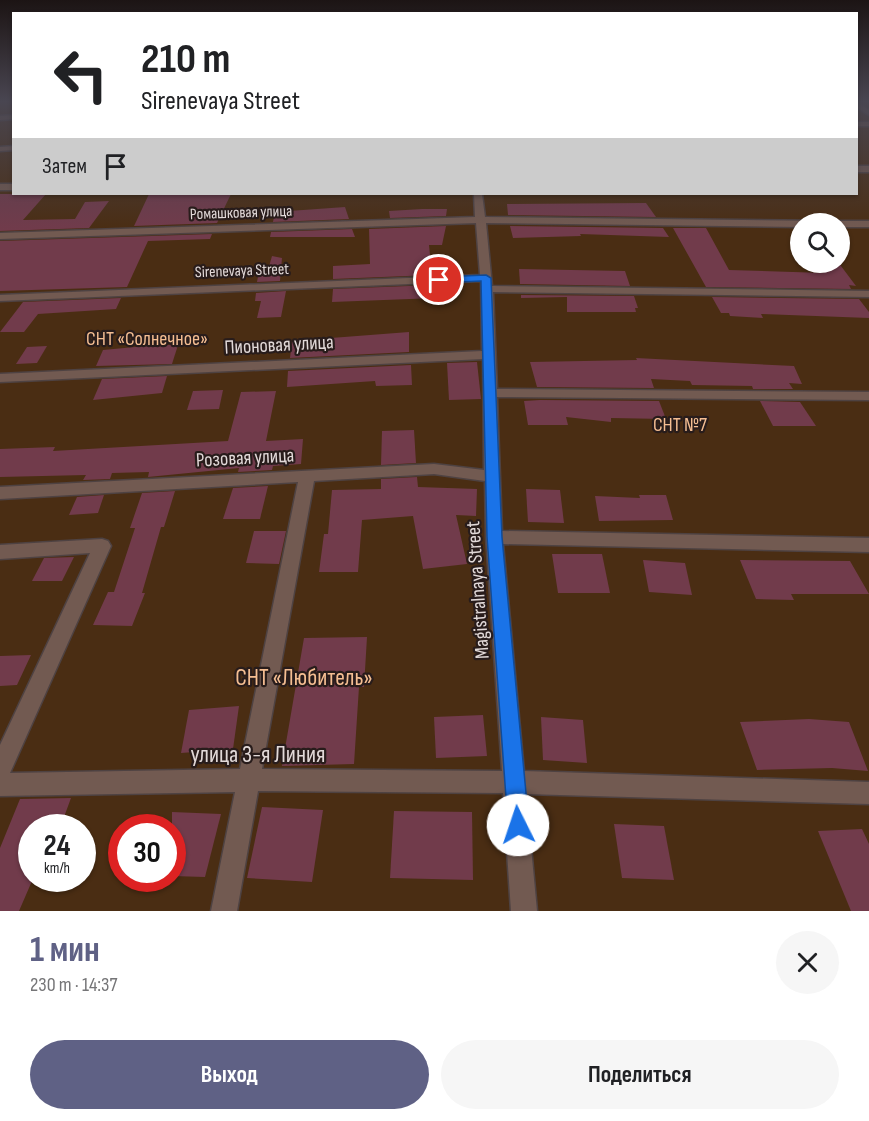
<!DOCTYPE html>
<html lang="ru">
<meta charset="utf-8">
<style>
:root{--surface:#fff;--page:#f6f6f6;--text:#202124;--muted:#757577;--accent:#5f6185}
body{margin:0;font-family:"Sofia Sans Condensed",sans-serif;background:var(--page);color:var(--text);height:100vh;display:flex;flex-direction:column;font-size:22px;white-space:nowrap}
*{box-sizing:border-box;margin:0}
p{font-size:20px;color:var(--muted)}
.icon{flex:none;width:33px;height:33px;fill:none;stroke:currentColor;stroke-width:2;stroke-linecap:round;stroke-linejoin:round}
.map{position:relative;height:911px;overflow:hidden}
.side{display:flex;flex-direction:column;background:var(--surface);flex:1}
.side>*{flex:none}
.top-card{position:absolute;left:12px;top:12px;width:846px;height:183px;border-radius:0px;box-shadow:0 2px 4px #0004;background:#fff;color:var(--text);overflow:hidden}
.fabs{position:absolute;left:790px;top:213px;display:grid;gap:12px}
.fabs a{display:grid;place-items:center;width:60px;height:60px;border-radius:50%;background:var(--surface);box-shadow:0 2px 4px #0004;font-size:30px}
.speed{position:absolute;left:18px;top:814px;display:flex;gap:12px;font-size:30px;font-weight:700;text-align:center}
.speed>*{display:grid;place-content:center;width:78px;height:78px;border-radius:50%;background:var(--surface);box-shadow:0 2px 4px #0004;line-height:1}
.speed small{font-size:15px;font-weight:400}
.speed .limit{border:9px solid #d22;background:#fff;color:#111}
.pin{position:absolute;display:grid;place-items:center;width:51px;height:51px;color:#fff;margin:-26px;border:3px solid #fff;border-radius:50%;box-shadow:0 2px 6px #0007}
.me{position:absolute;width:66px;margin:-33px;rotate:356deg;stroke-linejoin:round;filter:drop-shadow(0 0 4px #0008)}
.turn{display:flex;align-items:center;gap:21px;height:126px;padding:0 30px;font-size:27px}
.turn .icon{width:78px;height:78px;stroke-width:2.5}
.turn b{display:block;font-size:42px;line-height:51px}
.then{display:flex;align-items:center;height:57px;padding:0 30px;background:#0003;gap:12px;font-size:22px}
.round{display:grid;place-items:center;flex:none;width:63px;height:63px;border-radius:32px;background:var(--page)}
.summary{display:flex;align-items:center;justify-content:space-between;height:102px;padding:0 30px}
h1{font-size:36px;font-weight:700;line-height:45px;color:var(--accent)}
.cta{display:flex;gap:12px;margin-top:auto;padding:12px 30px}
.cta a{flex:1;height:69px;border-radius:36px;background:var(--accent);color:#fff;font-size:24px;font-weight:700;line-height:69px;text-align:center}
.cta a+a{background:var(--page);color:var(--text)}
.map>svg:first-child{display:block}
.green{fill:#4a2d13;fill-rule:evenodd}
.building{fill:#713b4b}
.lines{fill:none;stroke-linecap:round;stroke-linejoin:round}
.street-casing{stroke:#4e4242;stroke-width:3}
.street{fill:#725a51;fill-rule:evenodd}
.route{fill:#1a73e8;stroke:#114b97;stroke-width:1.5}
.labels{text-anchor:middle;dominant-baseline:central;stroke-width:4.5;stroke-linejoin:round;paint-order:stroke}
.far-street-label{font-size:16px;fill:#e2d9d8;stroke:#281c1b}
.park-label{font-size:20px;fill:#f5be92;stroke:#281c1b}
.street-label{font-size:20px;fill:#e2d9d8;stroke:#281c1b}
.near-park-label{font-size:24px;fill:#f5be92;stroke:#281c1b}
.near-street-label{font-size:24px;fill:#e2d9d8;stroke:#281c1b}
</style>
<div class="map">
<svg width="869" height="911" viewBox="0 0 869 911">
<rect width="100%" height="100%" fill="#322525"/>
<!-- green -->
<path class="green" d="M0,102H13L14,194H856L857,102H869V911H0ZM801,224H840V262H801ZM32,828H82V879H32ZM122,828H172V879H122Z"/>
<!-- building -->
<g class="building">
<polygon points="0,194 46,194 23,220 75,219 85,202 109,201 89,228 0,231"/>
<polygon points="149,194 231,194 217,223 134,226"/>
<polygon points="646,203 656,217 508,215 507,204"/>
<polygon points="345,207 349,219 273,222 275,212"/>
<polygon points="422,209 447,209 446,216 390,218 389,211"/>
<polygon points="446,226 442,245 429,245 432,275 333,279 333,266 370,264 369,229"/>
<polygon points="510,226 663,228 669,237 580,234 581,236 513,238"/>
<polygon points="673,228 706,228 729,270 824,273 816,262 838,262 856,286 849,285 851,289 706,287"/>
<polygon points="352,229 355,237 270,237 271,232"/>
<polygon points="212,234 210,239 148,241 127,287 0,291 0,241"/>
<polygon points="272,256 282,258 280,281 257,282 259,271 268,270"/>
<polygon points="519,269 625,271 630,286 520,284"/>
<polygon points="434,285 436,298 332,302 333,289"/>
<polygon points="286,291 281,317 257,318 261,301 255,301 256,293"/>
<polygon points="521,295 634,296 638,308 635,308 636,312 567,312 567,297 521,298"/>
<polygon points="712,297 859,299 869,312 869,318 761,314 763,318 730,316 729,313 721,313"/>
<polygon points="121,298 116,309 38,314 24,332 0,332 23,302"/>
<polygon points="409,332 409,352 290,358 292,341"/>
<polygon points="156,345 178,345 172,364 96,366 103,350"/>
<polygon points="47,346 37,363 16,364 27,347"/>
<polygon points="636,358 794,366 802,384 789,383 793,389 753,389 752,386 692,385 690,381 651,379 654,388 537,387 530,362 637,360"/>
<polygon points="477,362 481,399 449,400 447,363"/>
<polygon points="411,365 412,385 376,386 375,381 287,387 288,371"/>
<polygon points="167,376 162,393 93,400 102,379"/>
<polygon points="223,390 219,409 187,410 193,391"/>
<polygon points="276,391 266,441 303,439 301,464 273,466 272,470 238,472 239,468 148,477 149,472 112,473 110,479 83,480 86,475 0,477 0,449 55,447 53,451 228,441 241,392"/>
<polygon points="540,400 659,401 666,419 611,418 611,422 566,417 568,425 528,425 524,401"/>
<polygon points="760,401 800,402 816,426 773,426"/>
<polygon points="414,430 416,463 381,465 382,431"/>
<polygon points="417,477 418,487 477,489 476,516 456,515 467,564 423,569 413,516 362,520 358,572 319,572 324,534 328,534 332,490 381,489 381,479"/>
<polygon points="268,486 260,519 223,519 233,488"/>
<polygon points="526,489 560,490 564,523 528,522"/>
<polygon points="175,491 164,527 161,527 142,593 145,593 132,626 93,625 108,592 114,592 135,528 130,528 142,493"/>
<polygon points="104,495 98,513 69,515 77,497"/>
<polygon points="639,495 666,495 673,520 599,521 595,496 640,498"/>
<polygon points="254,531 286,531 279,564 246,563"/>
<polygon points="552,554 602,554 610,593 558,593"/>
<polygon points="74,557 62,581 32,581 44,558"/>
<polygon points="643,560 685,563 692,595 649,592"/>
<polygon points="740,560 850,561 869,594 791,594 794,600 756,599"/>
<polygon points="367,637 364,687 359,687 354,764 282,766 304,638"/>
<polygon points="31,655 17,685 0,686 0,656"/>
<polygon points="239,706 233,749 181,753 189,710"/>
<polygon points="483,715 487,756 436,758 434,717"/>
<polygon points="541,717 583,720 587,763 543,760"/>
<polygon points="809,719 849,722 868,771 832,768 757,770 740,722"/>
<polygon points="71,798 60,828 32,828 32,881 19,911 0,911 0,848 20,799"/>
<polygon points="262,807 323,810 312,882 247,878"/>
<polygon points="394,811 472,812 473,880 390,878"/>
<polygon points="172,812 221,814 205,877 172,876"/>
<polygon points="614,824 664,826 674,880 622,878"/>
<polygon points="862,829 869,844 869,911 851,911 818,831"/>
</g>
<g class="lines">
<defs>
<g id="street">
<polygon points="856,102 869,110 869,115 856,107"/>
<polygon points="14,115 14,119 0,120 0,116"/>
<rect x="856" y="122" width="13" height="4"/>
<polygon points="14,146 14,150 0,151 0,147"/>
<rect x="856" y="166" width="13" height="6"/>
<rect x="0" y="184" width="14" height="6"/>
<path d="M474,194H482L485,217L829,221L833,224H801V227L486,223L492,286L869,291V297L493,292L497,389L869,392V400L497,397L502,531L869,538V552L503,544L524,771L869,782V804L526,794L537,911H511L503,793L258,791L237,911H211L235,792L0,796V745L90,553L0,559V545L102,539L108,541L111,546L10,773L240,769L298,482L0,499V487L434,464L484,470L483,359L0,382V374L482,351L481,281L0,301V295L480,275L476,223L0,239V233L475,217ZM434,474L485,481L486,537L502,771L262,769L314,481Z"/>
<polygon points="840,221 869,221 869,227 840,227 840,224 836,224"/>
</g>
</defs>
<!-- street casing -->
<use href="#street" class="street-casing"/>
<!-- street -->
<use href="#street" class="street"/>
</g>
<!-- sky -->
<linearGradient id="sky" x2="0" y2="1"><stop stop-color="#1c1414"/><stop offset="0.44" stop-color="#494651"/><stop offset="1" stop-color="#494651" stop-opacity="0"/></linearGradient>
<rect width="869" height="230" fill="url(#sky)"/>
<!-- route -->
<polygon class="route" points="486,275 491,278 502,537 529,825 526,832 518,836 511,832 508,825 487,537 481,281 439,283 434,280 439,277"/>
<g class="labels">
<!-- far-street labels -->
<g class="far-street-label">
<text transform="translate(241 213) rotate(-2)">Ромашковая улица</text>
<text transform="translate(242 271) rotate(-2)">Sirenevaya Street</text>
</g>
<!-- park labels -->
<g class="park-label">
<text x="147" y="339">СНТ «Солнечное»</text>
<text x="680" y="425">СНТ №7</text>
</g>
<!-- street labels -->
<g class="street-label">
<text transform="translate(279 345) rotate(-3)">Пионовая улица</text>
<text transform="translate(245 458) rotate(-3)">Розовая улица</text>
<text transform="translate(478 590) rotate(-94)">Magistralnaya Street</text>
</g>
<!-- near-park labels -->
<g class="near-park-label">
<text x="304" y="677">СНТ «Любитель»</text>
</g>
<!-- near-street labels -->
<g class="near-street-label">
<text x="258" y="754">улица 3-я Линия</text>
</g>
</g>
</svg>
<div class="fabs">
<a><svg class="icon" aria-label="search" viewBox="0 0 24 24"><circle cx="10" cy="10" r="6"/><path d="M15 15l6 6"/></svg></a>
</div>
<div class="speed"><div>24<small>km/h</small></div><div class="limit">30</div></div>
<div class="pin" style="left:439px;top:280px;background:#d93025"><svg class="icon" aria-label="arrive" viewBox="0 0 24 24"><path d="M6 21V4h12l-3 4 3 4H6"/></svg></div>
<svg class="me" style="left:518px;top:825px" viewBox="-20 -20 40 40"><circle r="19" fill="#fff"/><path d="M0-13L10 11 0 6-10 11z" fill="#1a73e8"/></svg>
<div class="top-card">
<div class="turn"><svg class="icon" aria-label="left" viewBox="0 0 24 24"><path d="M17 20v-9H6M10 6l-5 5 5 5"/></svg><div><b>210 m</b>Sirenevaya Street</div></div>
<div class="then">Затем<svg class="icon" aria-label="arrive" viewBox="0 0 24 24"><path d="M6 21V4h12l-3 4 3 4H6"/></svg></div>
</div>
</div>
<section class="side">
<div class="summary"><div><h1>1 мин</h1><p>230 m · 14:37</p></div><a class="round"><svg class="icon" aria-label="close" viewBox="0 0 24 24"><path d="M6 6l12 12M18 6L6 18"/></svg></a></div>
<div class="cta"><a>Выход</a><a>Поделиться</a></div>
</section>
